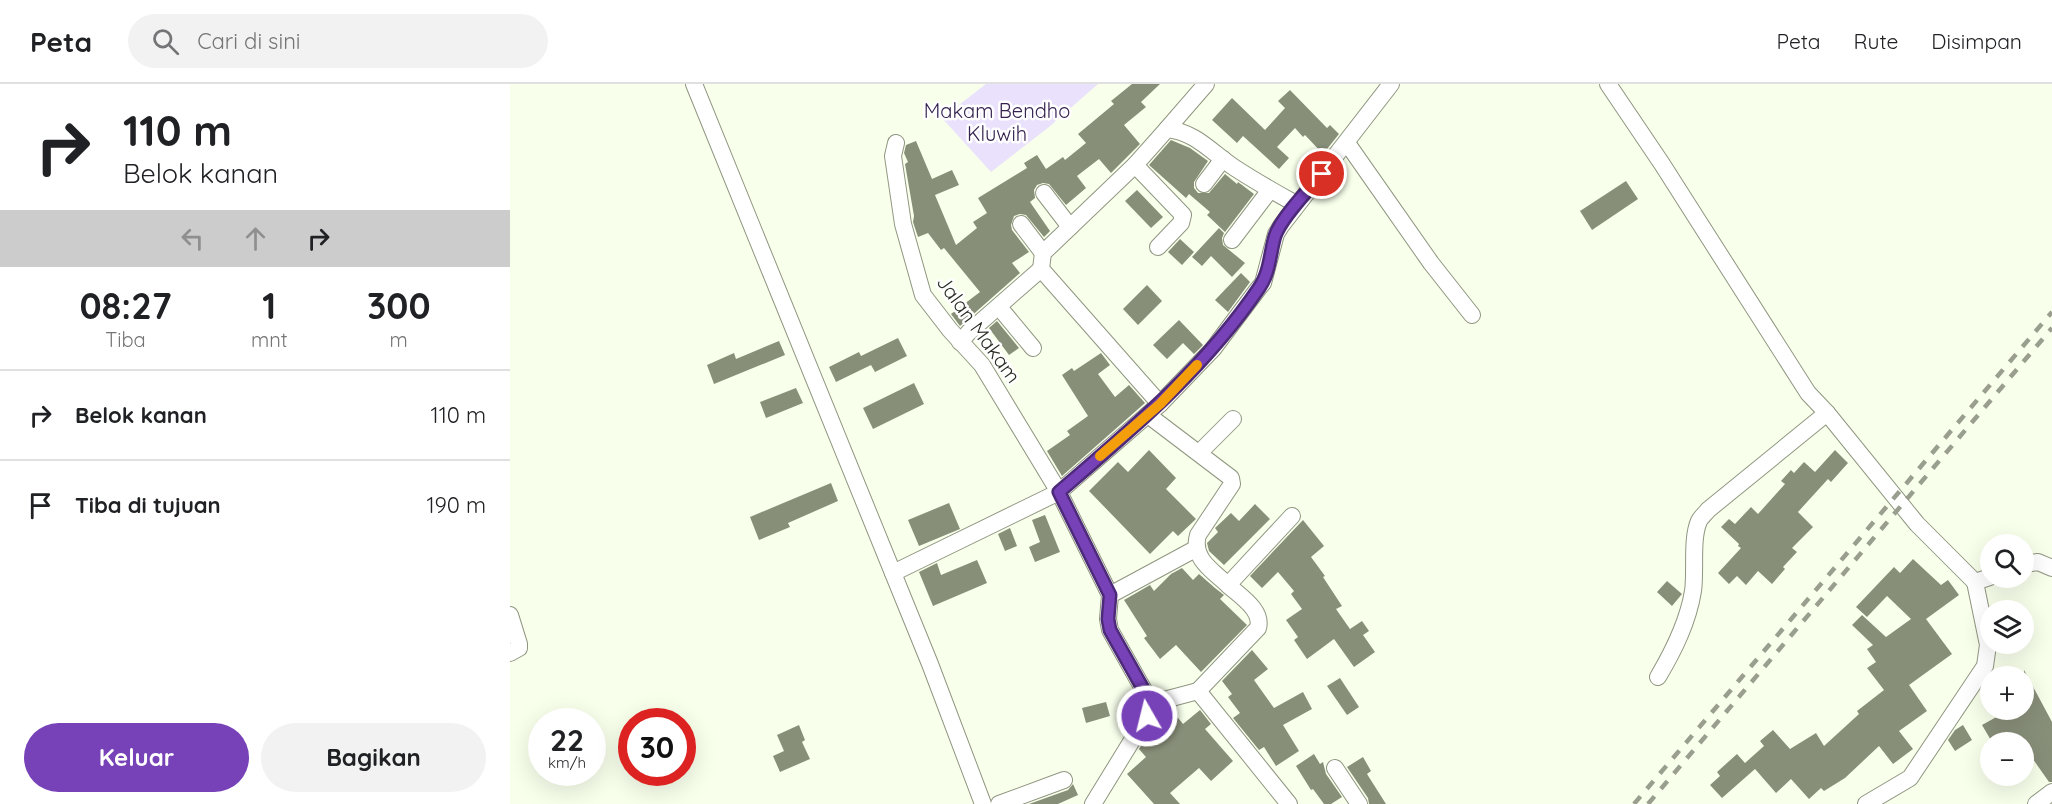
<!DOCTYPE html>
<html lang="id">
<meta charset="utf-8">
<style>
:root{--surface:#fff;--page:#f2f2f2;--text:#202124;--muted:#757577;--line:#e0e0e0;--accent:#7741b8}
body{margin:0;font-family:Quicksand,sans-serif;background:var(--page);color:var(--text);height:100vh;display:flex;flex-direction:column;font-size:22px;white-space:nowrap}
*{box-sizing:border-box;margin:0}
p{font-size:20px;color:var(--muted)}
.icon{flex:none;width:33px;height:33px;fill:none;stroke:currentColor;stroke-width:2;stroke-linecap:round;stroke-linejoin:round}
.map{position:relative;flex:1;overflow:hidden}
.side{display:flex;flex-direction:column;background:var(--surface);width:510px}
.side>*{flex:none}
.hud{background:#fff;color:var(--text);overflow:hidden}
.tools{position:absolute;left:1470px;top:450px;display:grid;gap:12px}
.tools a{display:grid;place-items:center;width:54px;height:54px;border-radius:50%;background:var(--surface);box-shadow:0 6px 24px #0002;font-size:30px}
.speed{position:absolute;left:18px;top:624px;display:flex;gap:12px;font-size:30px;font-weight:700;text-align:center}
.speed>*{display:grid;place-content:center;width:78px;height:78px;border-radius:50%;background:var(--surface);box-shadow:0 6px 24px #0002;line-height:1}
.speed small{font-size:15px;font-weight:400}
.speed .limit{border:9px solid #d22;background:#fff;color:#111}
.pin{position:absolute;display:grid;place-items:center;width:51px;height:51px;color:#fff;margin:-26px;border:3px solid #fff;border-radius:50%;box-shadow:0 2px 6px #0007}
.me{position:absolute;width:66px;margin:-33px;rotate:352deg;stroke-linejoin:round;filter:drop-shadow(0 0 4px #0008)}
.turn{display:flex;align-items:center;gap:21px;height:126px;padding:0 24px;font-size:27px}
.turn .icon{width:78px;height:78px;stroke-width:2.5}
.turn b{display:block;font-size:42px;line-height:51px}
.lanes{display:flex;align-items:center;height:57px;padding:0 24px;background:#0003;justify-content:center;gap:30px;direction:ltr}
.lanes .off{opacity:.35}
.eta{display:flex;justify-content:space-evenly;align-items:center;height:102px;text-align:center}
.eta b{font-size:36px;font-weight:700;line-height:42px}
.button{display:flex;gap:12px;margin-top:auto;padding:12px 24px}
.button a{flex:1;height:69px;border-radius:36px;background:var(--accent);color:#fff;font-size:24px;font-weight:700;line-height:69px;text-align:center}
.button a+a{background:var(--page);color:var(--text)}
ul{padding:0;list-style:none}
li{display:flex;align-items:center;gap:18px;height:90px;padding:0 24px;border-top:2px solid var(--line)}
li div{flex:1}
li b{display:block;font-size:22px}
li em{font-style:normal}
header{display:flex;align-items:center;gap:36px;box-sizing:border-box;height:84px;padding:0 30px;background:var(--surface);border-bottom:2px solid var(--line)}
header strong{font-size:28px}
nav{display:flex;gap:33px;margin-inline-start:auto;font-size:21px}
.search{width:420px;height:54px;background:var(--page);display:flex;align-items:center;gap:15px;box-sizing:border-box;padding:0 21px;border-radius:33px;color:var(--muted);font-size:22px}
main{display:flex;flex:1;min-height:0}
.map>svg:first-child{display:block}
.green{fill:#eae1fd}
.building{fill:#888f79}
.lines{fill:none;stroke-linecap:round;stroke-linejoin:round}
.minor-casing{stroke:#8f9680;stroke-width:18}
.minor{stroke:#fff;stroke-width:16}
.rail{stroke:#999e8e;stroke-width:4.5;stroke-dasharray:10 10;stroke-linecap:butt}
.route-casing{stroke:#4d2a78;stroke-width:15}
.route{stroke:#7741b8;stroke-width:10}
.slow{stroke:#f59e0b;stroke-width:10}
.labels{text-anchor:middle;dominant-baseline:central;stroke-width:5;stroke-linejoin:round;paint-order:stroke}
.park-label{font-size:20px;fill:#352250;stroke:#fff}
.street-label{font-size:20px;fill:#2a2d23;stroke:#fff}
</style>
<header>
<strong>Peta</strong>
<div class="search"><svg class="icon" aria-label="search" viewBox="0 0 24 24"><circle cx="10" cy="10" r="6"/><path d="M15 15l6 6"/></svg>Cari di sini</div>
<nav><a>Peta</a><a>Rute</a><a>Disimpan</a></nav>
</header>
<main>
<section class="side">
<div class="hud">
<div class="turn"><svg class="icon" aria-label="right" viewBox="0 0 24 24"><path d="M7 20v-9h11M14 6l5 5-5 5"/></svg><div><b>110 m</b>Belok kanan</div></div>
<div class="lanes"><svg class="icon off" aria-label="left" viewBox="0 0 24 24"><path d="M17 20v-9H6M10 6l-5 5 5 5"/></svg><svg class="icon off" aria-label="ahead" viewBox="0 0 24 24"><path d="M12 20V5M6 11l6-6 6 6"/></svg><svg class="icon" aria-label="right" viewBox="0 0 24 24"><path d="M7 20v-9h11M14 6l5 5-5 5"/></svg></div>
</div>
<div class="eta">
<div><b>08:27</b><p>Tiba</p></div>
<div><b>1</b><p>mnt</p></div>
<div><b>300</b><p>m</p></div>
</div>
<ul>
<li><svg class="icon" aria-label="right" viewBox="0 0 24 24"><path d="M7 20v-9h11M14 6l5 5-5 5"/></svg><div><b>Belok kanan</b></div><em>110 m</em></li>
<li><svg class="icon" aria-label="arrive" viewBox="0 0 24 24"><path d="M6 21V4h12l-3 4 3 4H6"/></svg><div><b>Tiba di tujuan</b></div><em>190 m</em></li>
</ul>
<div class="button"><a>Keluar</a><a>Bagikan</a></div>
</section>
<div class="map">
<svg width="1542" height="720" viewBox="0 0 1542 720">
<rect width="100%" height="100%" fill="#f8ffeb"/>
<!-- green -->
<polygon class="green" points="476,0 588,0 539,43 481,88 432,34"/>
<!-- building -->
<g class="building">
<polygon points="622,0 650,0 631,18 636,23 614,41 630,60 601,89 589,75 567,92 576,104 556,121 539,100 533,99 527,101 524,106 525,114 520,118 540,147 534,153 516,131 510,130 504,132 501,141 502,146 519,168 502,179 510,189 450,242 441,230 470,208 434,164 431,166 418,149 408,153 403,138 404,132 395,80 398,78 394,69 396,61 406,57 422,95 442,86 449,101 425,111 446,161 467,144 463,138 477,129 468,114 517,84 514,79 527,71 536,85 553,73 555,76 576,59 568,50 604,20 601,17"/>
<polygon points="780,6 817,44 820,41 829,50 813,70 795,51 793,53 785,44 767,63 779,74 769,85 733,52 727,59 702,36 722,14 755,46 775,24 768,17"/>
<polygon points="661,56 680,64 698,77 684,98 684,104 688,109 699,109 715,90 727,100 728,98 744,110 715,148 697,131 700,128 679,110 676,114 639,81"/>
<polygon points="1116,97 1128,115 1082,146 1070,127"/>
<polygon points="627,106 653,133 641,144 615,117"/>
<polygon points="709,144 714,149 712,154 713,161 735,179 722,193 701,172 692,182 682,173"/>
<polygon points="670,155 684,168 672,181 658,168"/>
<polygon points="731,189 740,198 718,228 705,216"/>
<polygon points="637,201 652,217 628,241 613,225"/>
<polygon points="669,236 693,261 684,270 673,259 657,275 643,261"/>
<polygon points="487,237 509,264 499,271 479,244"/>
<polygon points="388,254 397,272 365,288 361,281 326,298 319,283 349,268 351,272"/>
<polygon points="269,257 275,271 204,300 197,281 224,269 226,275"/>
<polygon points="591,269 600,281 588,290 605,313 619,301 635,319 552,392 537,367 560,351 557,347 578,332 552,291 562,284 564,287"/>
<polygon points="404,299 414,320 363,345 353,324"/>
<polygon points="286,304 293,319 256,334 250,318"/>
<polygon points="639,366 666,394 656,405 686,435 668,452 663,447 640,470 579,407 608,378 618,388"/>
<polygon points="1325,366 1338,379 1321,398 1318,395 1288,428 1303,443 1282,464 1287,468 1273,483 1275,485 1262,500 1248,487 1236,501 1227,492 1219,500 1208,489 1231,464 1228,462 1229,460 1211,443 1219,435 1225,440 1241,423 1248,430 1275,400 1271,397 1281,386 1284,389 1294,378 1305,388"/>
<polygon points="321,399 328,417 278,439 280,443 249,456 240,433"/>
<polygon points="439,419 450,445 409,462 398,436"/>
<polygon points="745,420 760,435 714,481 699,467 697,459 708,448 705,444 721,429 729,437"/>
<polygon points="535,431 550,468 525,478 519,463 530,458 522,436"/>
<polygon points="793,436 814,462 801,473 815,492 813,493 832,522 826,525 840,545 852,537 859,547 853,551 865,568 844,583 824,555 797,575 784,556 788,553 776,536 792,525 781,510 784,507 768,488 752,504 740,492"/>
<polygon points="500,444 507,462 495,467 488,450"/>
<polygon points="1403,475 1431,501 1438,496 1449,511 1416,535 1442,570 1399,601 1417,627 1389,647 1403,665 1383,680 1369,662 1335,694 1314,707 1311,704 1299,715 1281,695 1266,709 1245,685 1212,714 1200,701 1210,692 1207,688 1227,670 1235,679 1254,662 1250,657 1263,646 1280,665 1306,649 1314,662 1349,630 1347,627 1374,606 1357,584 1366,578 1357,565 1363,561 1342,541 1352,531 1376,553 1401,535 1377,512 1357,533 1346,523 1384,483 1390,489"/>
<polygon points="467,476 477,499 423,522 409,488 427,479 431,491"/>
<polygon points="672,484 683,496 689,490 705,504 714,511 710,515 737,541 691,588 666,561 650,575 634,554 637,552 614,516 640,501 644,507 661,490"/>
<polygon points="1157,497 1172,510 1162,522 1147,508"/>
<polygon points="742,566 758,585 744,596 764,624 793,608 802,625 773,641 789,667 766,682 754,663 749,666 723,634 730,629 718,613 722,610 712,597"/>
<polygon points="1514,586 1542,638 1542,698 1539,698 1518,668 1514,670 1514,658 1506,658 1500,649 1482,658 1472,641 1499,626 1514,626"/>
<polygon points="830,594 849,623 837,631 817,602"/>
<polygon points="596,618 600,632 576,639 572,624"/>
<polygon points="690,626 701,640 695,645 723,677 701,697 689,684 660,709 670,720 644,720 617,690 636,673 629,665 645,639 648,643 664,629 673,640"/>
<polygon points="289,641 295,656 292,658 300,675 270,688 263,672 274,667 267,651"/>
<polygon points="1453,641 1462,656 1445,667 1438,656 1445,646"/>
<polygon points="804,670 810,680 813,678 816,690 832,713 821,720 814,720 803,705 801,706 786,682"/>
<polygon points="853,673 861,687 857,690 876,720 859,720 858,714 837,683"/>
<polygon points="563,700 568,711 548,720 519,720 558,706"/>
</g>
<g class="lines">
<defs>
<g id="minor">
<polyline points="184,0 420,580 473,720"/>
<polyline points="1098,0 1152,80 1298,309 1317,329 1407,440 1465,498 1480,493"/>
<polyline points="657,45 696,0"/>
<polyline points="386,59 383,72 393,140 413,211 440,246 472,281 549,408 600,511 598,535 600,546 636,610 639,620"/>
<polyline points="837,59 921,179 962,231"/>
<polyline points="625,81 673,131 671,139 648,163"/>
<polyline points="694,100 713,75"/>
<polyline points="534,109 560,143"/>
<polyline points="511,140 533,169"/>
<polyline points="722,156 760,106"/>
<polyline points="489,223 523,264"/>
<polyline points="450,258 459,248 531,185"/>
<path d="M650,320L531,185L533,169L625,81L657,45C686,48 702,69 725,84C745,97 766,109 786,120"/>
<path d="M638,331L721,394L722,400L688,451C681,474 703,487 718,501"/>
<polyline points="689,369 723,335"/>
<polyline points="1514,480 1528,478 1542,484"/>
<polyline points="383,489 549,408 650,320 703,265 748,205 753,199 766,150 771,142 881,0"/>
<polyline points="600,511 687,464"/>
<polyline points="0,531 9,560 9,564 0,569"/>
<path d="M1148,593C1164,566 1178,538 1183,507C1186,487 1181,455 1189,437C1191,433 1196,429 1198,426L1317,329"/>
<polyline points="825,684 849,720"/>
<polyline points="489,720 554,696"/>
<polyline points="583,720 637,632 639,620 688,607"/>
<path d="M779,720L688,607L748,544C753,526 730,512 718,501L782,432"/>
<polyline points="1356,720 1400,694 1475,582 1478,561 1465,498"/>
<polyline points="1526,720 1542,708"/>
</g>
</defs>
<!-- minor casing -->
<use href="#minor" class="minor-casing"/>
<!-- minor -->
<use href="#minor" class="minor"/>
<!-- rail -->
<g class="rail">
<polyline points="1124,720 1542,228"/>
<polyline points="1138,720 1542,244"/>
</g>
</g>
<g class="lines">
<defs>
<path id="route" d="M637,632L639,621L636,610L600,546L598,535L600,511L549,408C622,345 695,284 749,204C760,189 760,168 765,152C771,134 799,105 812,90"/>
</defs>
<!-- route casing -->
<use href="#route" class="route-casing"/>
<!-- route -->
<use href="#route" class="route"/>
<!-- slow -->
<polyline class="slow" points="590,372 650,320 687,281"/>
</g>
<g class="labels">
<!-- park labels -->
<g class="park-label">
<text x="487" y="26">Makam Bendho<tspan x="487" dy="23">Kluwih</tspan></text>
</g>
<!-- street labels -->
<g class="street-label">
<text transform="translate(469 245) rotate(54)">Jalan Makam</text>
</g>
</g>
</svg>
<div class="tools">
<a><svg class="icon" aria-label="search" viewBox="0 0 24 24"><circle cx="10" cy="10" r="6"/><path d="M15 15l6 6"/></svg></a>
<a><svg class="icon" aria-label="layers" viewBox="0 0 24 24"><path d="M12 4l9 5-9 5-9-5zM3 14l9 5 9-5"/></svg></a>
<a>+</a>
<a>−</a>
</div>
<div class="speed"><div>22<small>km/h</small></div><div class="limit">30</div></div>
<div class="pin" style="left:812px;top:90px;background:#d93025"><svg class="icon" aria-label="arrive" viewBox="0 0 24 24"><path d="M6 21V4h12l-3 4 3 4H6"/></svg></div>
<svg class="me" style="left:637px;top:632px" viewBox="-20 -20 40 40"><circle r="17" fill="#7741b8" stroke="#fff" stroke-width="3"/><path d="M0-11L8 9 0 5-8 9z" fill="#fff"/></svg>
</div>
</main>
